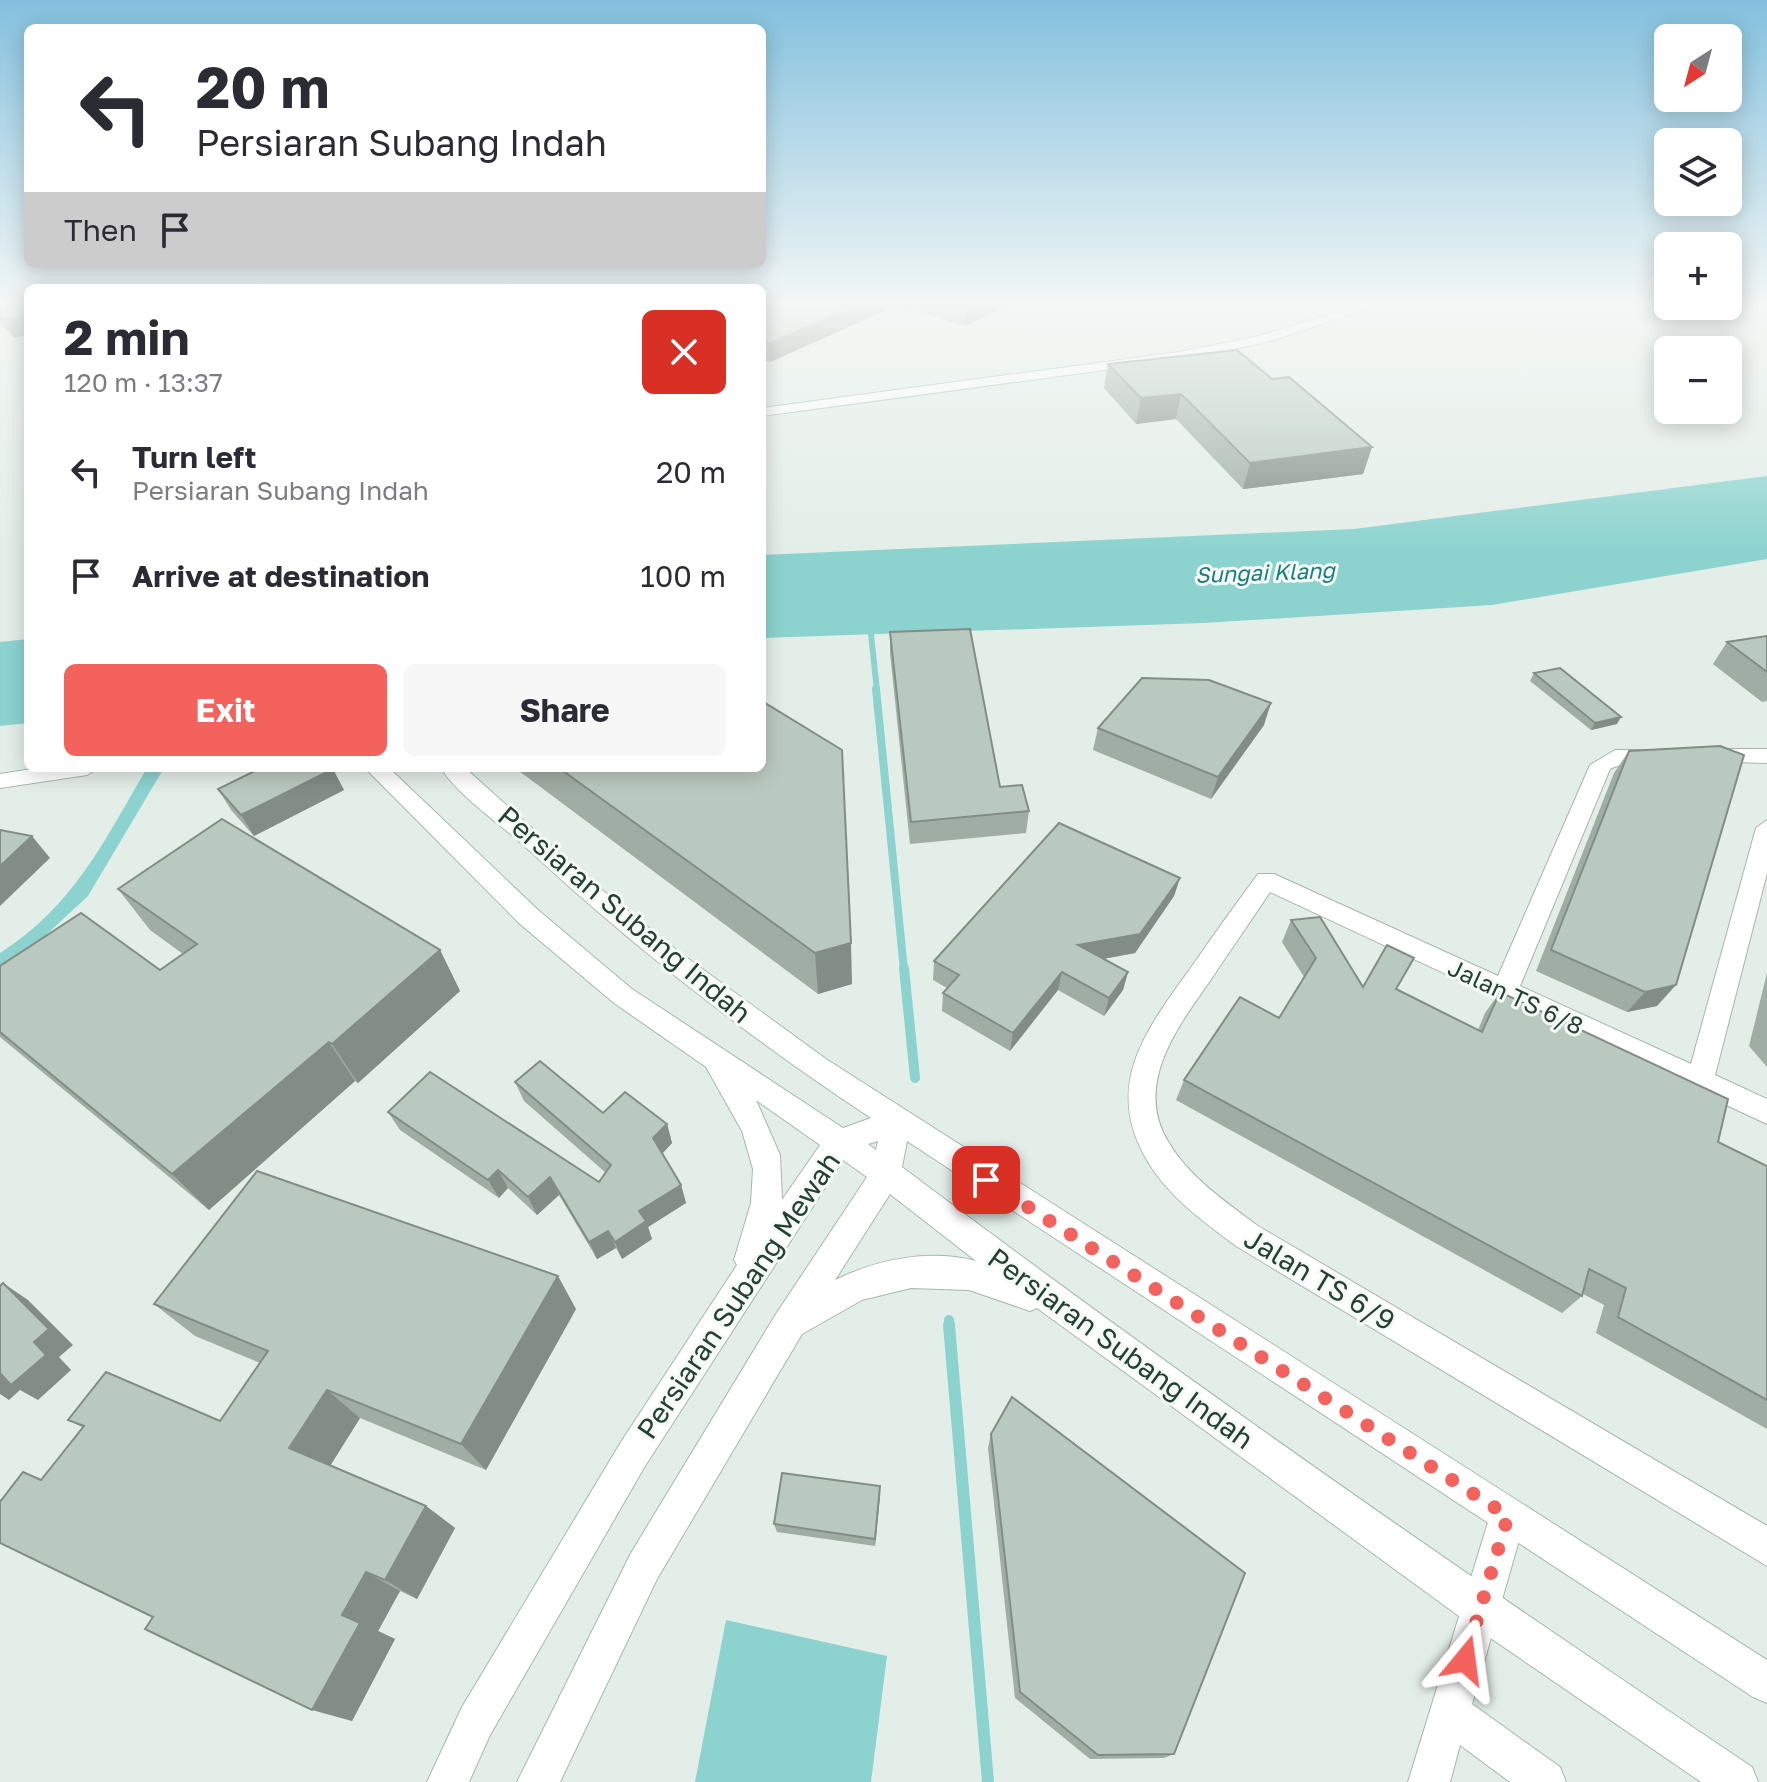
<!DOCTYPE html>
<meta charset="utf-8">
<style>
:root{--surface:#fff;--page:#f7f7f7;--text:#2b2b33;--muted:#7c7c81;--accent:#f3625d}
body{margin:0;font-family:"Golos Text",sans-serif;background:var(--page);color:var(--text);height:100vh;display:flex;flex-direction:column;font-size:30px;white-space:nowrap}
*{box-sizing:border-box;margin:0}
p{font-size:26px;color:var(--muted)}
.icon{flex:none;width:44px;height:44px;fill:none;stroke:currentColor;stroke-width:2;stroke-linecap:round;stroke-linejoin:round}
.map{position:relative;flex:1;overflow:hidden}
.panel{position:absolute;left:24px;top:284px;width:742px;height:488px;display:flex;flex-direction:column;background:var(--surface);border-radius:12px;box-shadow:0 4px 20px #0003}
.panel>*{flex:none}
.top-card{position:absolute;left:24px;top:24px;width:742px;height:244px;border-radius:12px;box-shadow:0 4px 20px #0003;background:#fff;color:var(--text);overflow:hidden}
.needle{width:52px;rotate:216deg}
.buttons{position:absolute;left:1654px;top:24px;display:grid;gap:16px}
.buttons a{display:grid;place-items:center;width:88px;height:88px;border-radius:12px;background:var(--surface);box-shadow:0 4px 20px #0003;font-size:40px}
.pin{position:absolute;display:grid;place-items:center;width:68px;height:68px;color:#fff;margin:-34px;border-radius:16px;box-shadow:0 4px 12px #0006}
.me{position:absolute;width:88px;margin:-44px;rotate:16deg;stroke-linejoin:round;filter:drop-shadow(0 0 6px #0008)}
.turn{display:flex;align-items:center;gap:28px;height:168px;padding:0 40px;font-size:36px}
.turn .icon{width:104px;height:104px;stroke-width:2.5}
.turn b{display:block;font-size:56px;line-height:68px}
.then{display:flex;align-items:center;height:76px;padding:0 40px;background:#0003;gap:16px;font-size:30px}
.round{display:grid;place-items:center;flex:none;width:84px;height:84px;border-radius:12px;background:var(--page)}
.summary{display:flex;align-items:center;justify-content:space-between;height:136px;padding:0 40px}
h1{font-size:48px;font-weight:700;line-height:60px}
.button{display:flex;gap:16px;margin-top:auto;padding:16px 40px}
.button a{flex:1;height:92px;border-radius:12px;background:var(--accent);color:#fff;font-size:32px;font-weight:700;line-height:92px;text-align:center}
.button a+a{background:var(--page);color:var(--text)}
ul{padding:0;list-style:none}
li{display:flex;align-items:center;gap:24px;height:104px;padding:0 40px}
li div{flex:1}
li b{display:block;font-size:30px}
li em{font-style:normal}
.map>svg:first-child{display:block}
.water{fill:#8cd3cf}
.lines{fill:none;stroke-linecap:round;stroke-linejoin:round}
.stream-far3{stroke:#8cd3cf;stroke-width:6}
.stream-far2{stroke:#8cd3cf;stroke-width:8}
.stream-far1{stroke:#8cd3cf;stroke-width:10}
.stream{stroke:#8cd3cf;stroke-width:12}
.street-casing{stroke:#a6b6ae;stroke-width:2}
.secondary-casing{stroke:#a3baad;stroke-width:2}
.street{fill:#fff;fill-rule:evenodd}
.secondary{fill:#fff;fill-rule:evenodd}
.wall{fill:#a0ada5}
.shaded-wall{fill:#828d86}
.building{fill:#bac9c0;stroke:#828d86;stroke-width:2}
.route{stroke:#f3625d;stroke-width:14;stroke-dasharray:0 25.2}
.labels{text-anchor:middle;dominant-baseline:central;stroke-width:6;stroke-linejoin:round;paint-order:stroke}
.far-water-label{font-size:22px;font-style:italic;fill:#1c7e79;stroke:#f5faf7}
.street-label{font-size:24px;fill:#234032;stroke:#f5faf7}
.near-street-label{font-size:28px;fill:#234032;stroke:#f5faf7}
</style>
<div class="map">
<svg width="1767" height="1782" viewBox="0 0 1767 1782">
<rect width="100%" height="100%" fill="#e4eee8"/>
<!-- water -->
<g class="water">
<polygon points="1767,476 1767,559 1492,605 1204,623 762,638 762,555 1354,529"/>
<polygon points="28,639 28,723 0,726 0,642"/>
<path d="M147,768H164L88,896L46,935L0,967V953C74,906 104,841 147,768Z"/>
<polygon points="726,1620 887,1656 871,1782 695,1782"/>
</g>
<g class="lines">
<!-- stream-far3 -->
<polyline class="stream-far3" points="870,625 877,691"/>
<!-- stream-far2 -->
<polyline class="stream-far2" points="876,689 904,970"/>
<!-- stream-far1 -->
<g class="stream-far1">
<polyline points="904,968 915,1078"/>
<polyline points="949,1320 950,1327"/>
</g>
<!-- stream -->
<polyline class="stream" points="949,1325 988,1782"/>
<defs>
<g id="street">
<polygon points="1711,749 1767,749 1767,763 1703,761 1700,756 1703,751"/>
<path d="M1615,750H1658L1669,757C1656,772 1627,759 1610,769L1520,986L1691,1064L1756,828L1767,820V873L1715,1075L1767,1099V1124L1270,892C1251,921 1231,949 1212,978C1179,1025 1132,1085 1169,1143C1190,1178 1226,1202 1258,1226L1767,1526V1566L1236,1246C1204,1222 1169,1197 1148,1162C1102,1086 1146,1030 1190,969C1212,937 1235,905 1258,874H1274L1498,976L1590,765Z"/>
<polygon points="1508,1498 1521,1503 1526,1516 1472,1704 1560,1767 1566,1782 1510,1782 1460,1745 1450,1782 1408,1782 1490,1516 1495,1503"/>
</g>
<g id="secondary">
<polygon points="1373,301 1392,301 1267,342 1179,360 762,416 762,408 1179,352 1259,336"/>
<polygon points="38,768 98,768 87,775 0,788 0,774"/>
<path d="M365,768H389L538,910L632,989L843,1128L871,1118C746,1036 630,944 521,843C497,822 457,794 441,768H465L591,881L679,952L826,1059L1767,1660V1703L1753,1697L907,1141L902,1167C1179,1376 1464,1574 1752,1767L1758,1782H1701L1467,1622L1037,1308L1030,1311L969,1290L911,1288L862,1300L802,1334L657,1579L560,1782H517L631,1553L776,1314L867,1177L843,1160L645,1466L490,1735L469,1782H427L462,1707L621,1442L737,1265L734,1260L751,1203L753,1169L742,1131L706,1067L614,1003L520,924ZM756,1100L820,1145L782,1200L780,1155ZM878,1141L876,1150L868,1144ZM890,1194L976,1261C929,1249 878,1259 835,1280Z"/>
</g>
</defs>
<!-- street casing -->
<use href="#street" class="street-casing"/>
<!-- secondary casing -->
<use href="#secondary" class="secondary-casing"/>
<!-- street -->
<use href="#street" class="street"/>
<!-- secondary -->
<use href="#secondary" class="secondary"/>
</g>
<!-- wall -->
<g class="wall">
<polygon points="0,301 28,301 28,334 14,338 0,322"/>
<polygon points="762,301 1017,301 965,326 914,310 907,313 891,308 770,362 762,360"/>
<polygon points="1108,364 1272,379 1372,447 1363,474 1243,489 1176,419 1136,424 1104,388"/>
<polygon points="890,632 1000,787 1029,811 1026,833 910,844 890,653"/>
<polygon points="1767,636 1767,701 1762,702 1713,664 1727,642"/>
<polygon points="1534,673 1617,724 1591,730 1530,681"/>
<polygon points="1264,725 1211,799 1093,750 1098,728"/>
<polygon points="1629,751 1657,1006 1627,1012 1536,971 1614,773"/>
<polygon points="518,768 762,768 852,984 818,994 519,771"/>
<polygon points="218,789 344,790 254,836 231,810"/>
<polygon points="1180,878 1174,896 1135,953 1103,959 1128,972 1123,990 1104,1016 1058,990 1010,1051 942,1011 943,993 947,988 933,980 934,961"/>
<polygon points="118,889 440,950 460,991 358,1083 355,1081 209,1210 0,1037 0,966 160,970 183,954 150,930"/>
<polygon points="1291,920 1363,987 1396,989 1478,1030 1485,1013 1500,992 1718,1142 1767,1166 1767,1429 1596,1333 1604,1305 1583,1294 1582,1296 1562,1313 1176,1100 1184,1080 1279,1018 1304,977 1282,942"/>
<polygon points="1767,973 1767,1067 1749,1046"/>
<polygon points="515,1082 603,1113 667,1124 672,1143 662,1154 681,1185 686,1203 648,1227 652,1239 622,1259 616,1248 597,1259 559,1195 537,1215 508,1188 499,1198 400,1130 388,1112 599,1182 606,1173 524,1101"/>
<polygon points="154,1304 576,1309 486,1470 360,1418 330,1466 426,1506 455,1528 417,1599 400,1591 378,1631 395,1639 352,1721 153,1617 41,1480 82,1427 68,1420 220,1421 260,1363 195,1336"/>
<polygon points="991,1434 1174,1754 1164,1758 1090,1759 1015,1698 988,1448"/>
<polygon points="880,1495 875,1546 777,1532 774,1524"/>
</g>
<!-- shaded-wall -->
<g class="shaded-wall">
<polygon points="867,301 892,301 891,308 770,362 768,344"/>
<polygon points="908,301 914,301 914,310 907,313"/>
<polygon points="982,301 1017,301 965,326 966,309"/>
<polygon points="28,314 28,334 14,338 4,320"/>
<polygon points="1181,394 1176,419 1136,424 1141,398"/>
<polygon points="1372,447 1363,474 1243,489 1250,463"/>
<polygon points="1271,703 1264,725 1211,799 1218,777"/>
<polygon points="1621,717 1617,724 1591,730 1595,723"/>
<polygon points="333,769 344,790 254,836 241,815"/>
<polygon points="32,836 50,858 0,906 0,866"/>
<polygon points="1180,878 1174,896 1135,953 1075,964 1078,945"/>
<polygon points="851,943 852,984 818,994 815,953"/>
<polygon points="440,950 460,991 358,1083 332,1044"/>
<polygon points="1062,972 1058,990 1010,1051 1013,1033"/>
<polygon points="1128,972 1123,990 1104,1016 1109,998"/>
<polygon points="1676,985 1657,1006 1627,1012 1645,992"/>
<polygon points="329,1042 355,1081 209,1210 172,1174"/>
<polygon points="667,1124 672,1143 659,1157 653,1138"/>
<polygon points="498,1170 508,1188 499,1198 488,1180"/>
<polygon points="550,1177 559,1195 537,1215 528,1197"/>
<polygon points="681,1185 686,1203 648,1227 652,1239 622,1259 615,1242 639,1211"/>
<polygon points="608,1231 616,1248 597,1259 589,1242"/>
<polygon points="558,1276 576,1309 486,1470 461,1444"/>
<polygon points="3,1283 28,1300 73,1345 59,1357 71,1370 38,1400 20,1390 9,1400 0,1394 0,1372 34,1342"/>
<polygon points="327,1390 360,1418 325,1474 289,1448"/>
<polygon points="880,1486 880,1495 875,1546 875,1539"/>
<polygon points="426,1506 455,1528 417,1599 385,1580"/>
<polygon points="366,1572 400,1591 378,1631 395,1639 352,1721 312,1710 342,1615"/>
</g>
<!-- building -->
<g class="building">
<polygon points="0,301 28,301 28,314 4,320 0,316"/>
<polygon points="762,301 867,301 768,344 762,342"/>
<polygon points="942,301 982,301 966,309"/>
<polygon points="1237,350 1272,379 1289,377 1372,447 1250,463 1181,394 1141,398 1108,364"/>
<polygon points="970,629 1000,787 1022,785 1029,811 911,822 890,632"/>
<polygon points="1767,636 1767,672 1727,642"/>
<polygon points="1560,668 1621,717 1595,723 1534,673"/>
<polygon points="1142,678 1209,680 1271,703 1218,777 1098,728"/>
<polygon points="762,701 842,750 851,943 815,953 559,768 762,768"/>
<polygon points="1720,746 1744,755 1676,985 1645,992 1551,950 1629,751"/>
<polygon points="261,768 333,768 333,769 241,815 218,789"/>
<polygon points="222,819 440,950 332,1044 329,1042 172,1174 0,1032 0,966 81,913 160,970 197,944 118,889"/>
<polygon points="1059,823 1180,878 1140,934 1078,945 1128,972 1109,998 1062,972 1013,1033 943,993 959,975 934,961"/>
<polygon points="0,830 32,836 0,866"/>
<polygon points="1320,917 1363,987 1387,945 1414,958 1396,989 1482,1032 1500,992 1728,1099 1718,1142 1767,1166 1767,1400 1618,1317 1626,1288 1589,1269 1582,1296 1184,1080 1240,997 1279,1018 1316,958 1291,920"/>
<polygon points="540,1061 603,1113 625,1092 667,1124 653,1138 681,1185 639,1211 646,1221 615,1242 608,1231 589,1242 550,1177 528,1197 498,1170 488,1180 388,1112 430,1072 599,1182 611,1165 515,1082"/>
<polygon points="257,1171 558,1276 461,1444 327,1390 289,1448 426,1506 385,1580 366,1572 342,1615 360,1623 312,1710 145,1629 153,1617 0,1543 0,1502 23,1472 41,1480 84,1426 68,1420 106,1372 220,1421 268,1351 154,1304"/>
<polygon points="3,1283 49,1329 34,1342 46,1355 11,1385 0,1373 0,1286"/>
<polygon points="1012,1397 1245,1573 1174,1754 1098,1755 1020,1692 991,1434"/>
<polygon points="782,1473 880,1486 875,1539 774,1524"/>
</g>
<!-- sky -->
<linearGradient id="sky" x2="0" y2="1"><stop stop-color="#83c0de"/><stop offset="0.55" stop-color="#f3f7f5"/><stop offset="1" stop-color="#f3f7f5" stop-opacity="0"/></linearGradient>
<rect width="1767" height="551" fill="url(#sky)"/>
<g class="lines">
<!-- route -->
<polyline class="route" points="986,1180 1508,1516 1465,1660"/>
</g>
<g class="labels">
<!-- far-water labels -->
<g class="far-water-label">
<text transform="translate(1265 572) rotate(-2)">Sungai Klang</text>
</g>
<!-- street labels -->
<g class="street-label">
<text transform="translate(1516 996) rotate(25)">Jalan TS 6/8</text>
</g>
<!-- near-street labels -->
<g class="near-street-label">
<text transform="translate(625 914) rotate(40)">Persiaran Subang Indah</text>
<text transform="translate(1320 1279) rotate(31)">Jalan TS 6/9</text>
<text transform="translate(738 1295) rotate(-56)">Persiaran Subang Mewah</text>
<text transform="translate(1121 1348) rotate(36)">Persiaran Subang Indah</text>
</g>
</g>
</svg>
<div class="buttons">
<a><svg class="needle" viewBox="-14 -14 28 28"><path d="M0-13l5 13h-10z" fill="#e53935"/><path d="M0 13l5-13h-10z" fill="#7c7c81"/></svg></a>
<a><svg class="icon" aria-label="layers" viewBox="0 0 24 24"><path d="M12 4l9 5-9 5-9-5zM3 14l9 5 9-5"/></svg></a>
<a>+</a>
<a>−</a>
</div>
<div class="pin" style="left:986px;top:1180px;background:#d93025"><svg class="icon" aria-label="arrive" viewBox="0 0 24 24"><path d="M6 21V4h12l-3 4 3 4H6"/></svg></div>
<svg class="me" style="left:1465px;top:1660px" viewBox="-20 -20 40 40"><path d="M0-17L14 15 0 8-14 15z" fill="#f3625d" stroke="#fff" stroke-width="4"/></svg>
<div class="top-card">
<div class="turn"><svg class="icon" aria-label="left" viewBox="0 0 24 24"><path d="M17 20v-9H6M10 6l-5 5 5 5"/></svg><div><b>20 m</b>Persiaran Subang Indah</div></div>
<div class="then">Then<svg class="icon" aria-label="arrive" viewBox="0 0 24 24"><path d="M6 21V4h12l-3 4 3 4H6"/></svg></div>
</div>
<section class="panel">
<div class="summary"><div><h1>2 min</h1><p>120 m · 13:37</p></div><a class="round" style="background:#d93025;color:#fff"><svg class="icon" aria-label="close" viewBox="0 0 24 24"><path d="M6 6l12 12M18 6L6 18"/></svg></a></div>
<ul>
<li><svg class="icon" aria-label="left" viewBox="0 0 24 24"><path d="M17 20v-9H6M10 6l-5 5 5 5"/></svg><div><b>Turn left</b><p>Persiaran Subang Indah</p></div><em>20 m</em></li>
<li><svg class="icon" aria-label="arrive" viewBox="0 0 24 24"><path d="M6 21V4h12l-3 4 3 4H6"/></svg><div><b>Arrive at destination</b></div><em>100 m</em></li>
</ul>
<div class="button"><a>Exit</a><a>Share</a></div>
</section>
</div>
